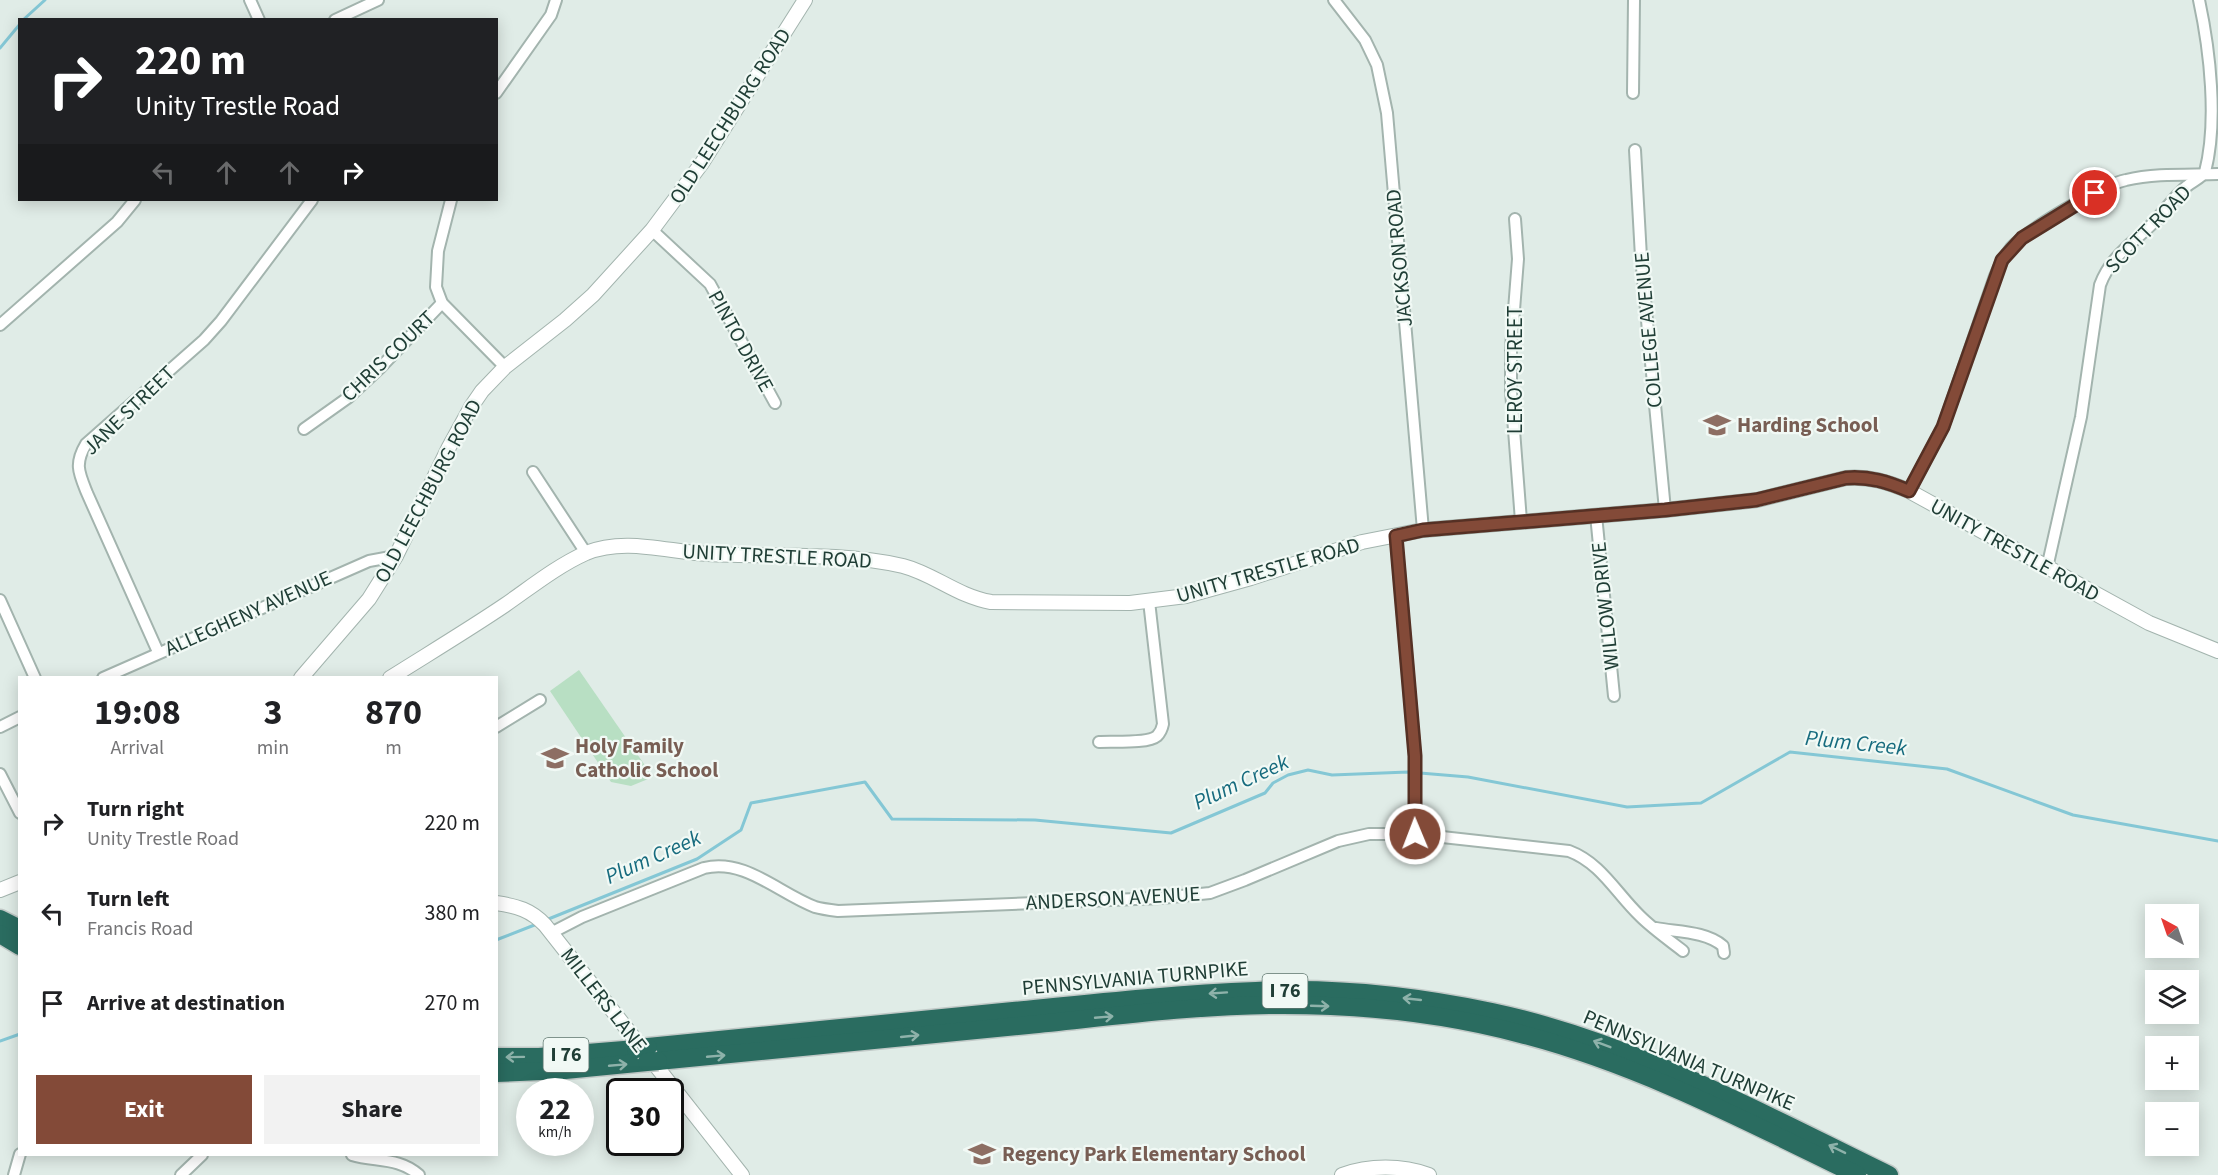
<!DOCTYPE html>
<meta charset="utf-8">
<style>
:root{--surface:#fff;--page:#f2f2f2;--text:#202124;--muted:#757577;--accent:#834a38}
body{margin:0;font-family:"Source Sans 3",sans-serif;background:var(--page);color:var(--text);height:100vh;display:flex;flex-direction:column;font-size:22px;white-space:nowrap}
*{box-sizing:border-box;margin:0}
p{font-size:20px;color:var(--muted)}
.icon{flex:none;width:33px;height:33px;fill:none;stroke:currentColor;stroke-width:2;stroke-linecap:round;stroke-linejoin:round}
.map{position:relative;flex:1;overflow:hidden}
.side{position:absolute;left:18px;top:676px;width:480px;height:480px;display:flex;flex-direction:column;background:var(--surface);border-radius:0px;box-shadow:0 3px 15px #0003}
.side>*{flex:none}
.banner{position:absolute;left:18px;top:18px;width:480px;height:183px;border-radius:0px;box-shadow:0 3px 15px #0003;background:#202124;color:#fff;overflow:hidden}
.needle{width:39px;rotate:320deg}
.controls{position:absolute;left:2145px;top:904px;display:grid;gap:12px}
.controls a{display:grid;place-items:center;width:54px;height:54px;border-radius:0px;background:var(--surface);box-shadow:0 3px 15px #0003;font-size:30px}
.speed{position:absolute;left:516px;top:1078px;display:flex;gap:12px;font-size:30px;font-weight:700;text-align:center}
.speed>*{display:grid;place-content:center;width:78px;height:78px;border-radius:50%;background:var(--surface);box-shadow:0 3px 15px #0003;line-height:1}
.speed small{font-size:15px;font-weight:400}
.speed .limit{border:3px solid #111;border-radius:9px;background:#fff;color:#111}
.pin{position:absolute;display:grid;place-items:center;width:51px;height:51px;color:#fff;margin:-26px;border:3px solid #fff;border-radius:50%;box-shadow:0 2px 6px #0007}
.me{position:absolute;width:66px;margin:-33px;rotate:359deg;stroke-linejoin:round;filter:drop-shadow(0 0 4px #0008)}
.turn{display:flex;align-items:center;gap:21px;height:126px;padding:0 18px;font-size:27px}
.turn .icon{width:78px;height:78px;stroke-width:2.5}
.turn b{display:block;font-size:42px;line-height:51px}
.lanes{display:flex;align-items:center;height:57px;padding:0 18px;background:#0003;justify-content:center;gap:30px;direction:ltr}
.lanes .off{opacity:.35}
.eta{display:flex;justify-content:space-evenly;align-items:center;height:102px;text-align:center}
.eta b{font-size:36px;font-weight:700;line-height:42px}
.primary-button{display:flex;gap:12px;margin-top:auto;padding:12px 18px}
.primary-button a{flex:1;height:69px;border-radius:0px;background:var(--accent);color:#fff;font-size:24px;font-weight:700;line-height:69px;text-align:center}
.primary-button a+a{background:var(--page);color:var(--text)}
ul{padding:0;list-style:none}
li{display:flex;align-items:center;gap:18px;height:90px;padding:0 18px}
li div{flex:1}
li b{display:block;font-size:22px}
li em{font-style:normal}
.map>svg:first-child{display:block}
.green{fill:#b8dfc3}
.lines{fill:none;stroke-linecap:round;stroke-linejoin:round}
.stream{stroke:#84c7d5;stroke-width:3}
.minor-casing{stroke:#a3b4ae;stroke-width:14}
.tertiary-casing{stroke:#a3b4ae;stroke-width:16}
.motorway-casing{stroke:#c1c9c7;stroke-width:21}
.minor{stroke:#fff;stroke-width:10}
.tertiary{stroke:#fff;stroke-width:14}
.motorway{stroke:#2a6c60;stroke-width:18}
.motorway-bridge-casing{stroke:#c1c9c7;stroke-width:21;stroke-linecap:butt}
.motorway-bridge{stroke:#2a6c60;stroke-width:18}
.oneway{stroke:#8eb2aa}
.route-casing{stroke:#553024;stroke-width:15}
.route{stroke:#834a38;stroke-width:10}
.labels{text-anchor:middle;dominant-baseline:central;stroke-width:4.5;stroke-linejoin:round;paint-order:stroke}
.shield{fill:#f1f9f5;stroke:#5f766f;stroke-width:1.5}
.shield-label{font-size:20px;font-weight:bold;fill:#203e36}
.street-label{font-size:21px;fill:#203e36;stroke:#f1f9f5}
.education-label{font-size:21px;font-weight:bold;fill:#785e54;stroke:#f1f9f5;text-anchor:start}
.water-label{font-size:22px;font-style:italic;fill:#166b7e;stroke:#f1f9f5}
</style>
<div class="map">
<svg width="2218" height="1175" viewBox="0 0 2218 1175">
<rect width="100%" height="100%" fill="#e0ece7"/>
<!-- green -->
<polygon class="green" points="579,670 653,777 631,786 611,782 550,691"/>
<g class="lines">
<!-- stream -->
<g class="stream">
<polyline points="23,20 45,0"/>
<polyline points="0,48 20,24"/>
<polyline points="546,920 697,859 741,830 751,803 865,782 892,819 1035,820 1171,833 1265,793 1273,783 1288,775 1308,770 1332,775 1408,772 1468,777 1627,807 1701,803 1790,752 1947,769 2073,815 2218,841"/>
<polyline points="496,940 537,924"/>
<polyline points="0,1041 20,1034"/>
</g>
<defs>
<g id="minor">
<polyline points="250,0 259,20"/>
<polyline points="1334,0 1365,40 1377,65 1387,113 1423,530"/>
<polyline points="335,20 378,0"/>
<polyline points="496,93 551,15 556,0"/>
<polyline points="1633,93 1634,0"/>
<polyline points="1635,150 1641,257 1665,510"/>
<polyline points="451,200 438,251 436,287 442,303 505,367"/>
<polyline points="1515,219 1518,259 1511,348 1511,391 1521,521"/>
<polyline points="652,230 710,284 775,403"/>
<polyline points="0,325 117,222 135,200"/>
<polyline points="304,429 349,397 380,368 442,303"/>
<polyline points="533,472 586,553"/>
<path d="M1909,491L1943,427L1995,276C1999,266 2004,257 2011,248C2027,230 2102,185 2126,180C2156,173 2188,175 2218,174"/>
<polyline points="1596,515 1614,696"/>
<polyline points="1396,536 1415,756 1415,834"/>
<path d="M2047,568L2081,417L2100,285C2110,258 2130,245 2150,226C2163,214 2173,197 2187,186C2193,181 2201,178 2205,172C2218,122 2210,51 2199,0"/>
<polyline points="0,600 35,678"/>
<path d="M158,652L87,493C79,473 74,464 86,444L204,340L221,321L312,200"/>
<polyline points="103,678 369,561 396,556"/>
<polyline points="0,727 20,717"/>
<polyline points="496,727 540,700"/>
<path d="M1099,742C1111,741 1148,744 1157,736C1160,733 1162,729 1163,724L1149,601"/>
<polyline points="0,774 20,813"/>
<path d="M1656,928C1676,932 1706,931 1723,946L1724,953"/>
<path d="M551,933L582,917L704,868C745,858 778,893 815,907C822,909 830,910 838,911L1161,898L1210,893L1245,880L1338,841L1369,834H1415L1569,851C1601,863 1616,893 1640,916C1653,929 1669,940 1683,951"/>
<path d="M352,1155C375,1162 399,1157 419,1175"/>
<polyline points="14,1175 20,1154"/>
<polyline points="181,1175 202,1155"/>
</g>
<g id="tertiary">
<polyline points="301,678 369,599 396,556 449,447 471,407 482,391 505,367 565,320 593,295 652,230 702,163 805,0"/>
<path d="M390,678C428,654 468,630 505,605C531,587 557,566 586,553C625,537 668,552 708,554C771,557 841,552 903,566C934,574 957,596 991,602L1130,603L1186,596L1251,578L1362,542L1423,530L1665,510L1757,500L1846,478C1869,476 1888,482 1909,491L2149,623L2218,651"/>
<polyline points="0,890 20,882"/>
<path d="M496,903C517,906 531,910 545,925L742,1175"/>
<path d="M1342,1175C1369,1165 1402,1165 1429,1175"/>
</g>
<g id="motorway">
<polyline points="0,919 20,929"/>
<polyline points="0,934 20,946"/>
<path d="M648,1047C770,1035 891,1023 1013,1011C1093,1003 1175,994 1256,991C1334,987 1415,996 1492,1012C1633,1042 1761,1113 1889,1175"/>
<polyline points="496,1057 539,1057 636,1049"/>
<path d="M658,1061C782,1050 905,1037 1028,1025C1108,1017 1189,1006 1269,1005C1353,1004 1439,1012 1521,1034C1638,1064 1748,1122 1857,1175"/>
<polyline points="496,1073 565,1070 647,1062"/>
</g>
</defs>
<!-- minor casing -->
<use href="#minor" class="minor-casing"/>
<!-- tertiary casing -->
<use href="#tertiary" class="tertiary-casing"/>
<!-- motorway casing -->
<use href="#motorway" class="motorway-casing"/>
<!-- minor -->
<use href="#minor" class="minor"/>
<!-- tertiary -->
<use href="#tertiary" class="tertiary"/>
<!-- motorway -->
<use href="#motorway" class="motorway"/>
<defs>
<g id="motorway-bridge">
<polyline points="636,1049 648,1047"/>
<polyline points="647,1062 658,1061"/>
</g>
</defs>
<!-- motorway-bridge casing -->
<use href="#motorway-bridge" class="motorway-bridge-casing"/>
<!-- motorway-bridge -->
<use href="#motorway-bridge" class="motorway-bridge"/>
</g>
<!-- one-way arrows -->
<defs><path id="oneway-shaft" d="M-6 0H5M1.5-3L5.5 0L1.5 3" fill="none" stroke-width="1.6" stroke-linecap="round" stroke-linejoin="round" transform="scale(1.5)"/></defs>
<g class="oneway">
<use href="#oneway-shaft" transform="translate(1218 993) rotate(176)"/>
<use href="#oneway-shaft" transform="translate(1412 999) rotate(-174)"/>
<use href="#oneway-shaft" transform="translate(1320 1006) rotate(2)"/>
<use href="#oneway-shaft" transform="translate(1104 1017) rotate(-5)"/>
<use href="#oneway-shaft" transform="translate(910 1036) rotate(-6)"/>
<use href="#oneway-shaft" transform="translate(1602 1044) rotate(-159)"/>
<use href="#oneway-shaft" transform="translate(716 1056) rotate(-5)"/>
<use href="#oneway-shaft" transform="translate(515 1057) rotate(179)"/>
<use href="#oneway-shaft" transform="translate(618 1065) rotate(-5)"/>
<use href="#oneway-shaft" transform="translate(1837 1149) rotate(-154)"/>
</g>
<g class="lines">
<defs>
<path id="route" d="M1415,834V756L1396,536L1423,530L1665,510L1756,500L1846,478C1869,476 1888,482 1909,491L1943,427L2002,260L2022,238L2095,193"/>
</defs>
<!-- route casing -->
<use href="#route" class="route-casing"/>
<!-- route -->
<use href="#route" class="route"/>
</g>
<!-- icons -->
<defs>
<symbol id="school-bare" viewBox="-9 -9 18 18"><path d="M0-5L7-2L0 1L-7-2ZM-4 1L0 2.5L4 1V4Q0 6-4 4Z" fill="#8d6e63" stroke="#f1f9f5" stroke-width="2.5" paint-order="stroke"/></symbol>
</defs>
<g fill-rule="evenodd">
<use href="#school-bare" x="1698" y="406" width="38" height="38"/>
<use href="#school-bare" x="536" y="739" width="38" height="38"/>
<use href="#school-bare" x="963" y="1135" width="38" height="38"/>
</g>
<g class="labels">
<!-- shield labels -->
<g class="shield">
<rect x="1262.5" y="974" width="45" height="34" rx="4.5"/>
<rect x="543.5" y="1038" width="45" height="34" rx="4.5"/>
</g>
<g class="shield-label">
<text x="1285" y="991">I 76</text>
<text x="566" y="1055">I 76</text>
</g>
<!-- street labels -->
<g class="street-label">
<text transform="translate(730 116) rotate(-57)">OLD LEECHBURG ROAD</text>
<text transform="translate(2148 229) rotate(-46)">SCOTT ROAD</text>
<text transform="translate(1399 258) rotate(-95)">JACKSON ROAD</text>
<text transform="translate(1648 330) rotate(-95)">COLLEGE AVENUE</text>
<text transform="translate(741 341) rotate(61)">PINTO DRIVE</text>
<text transform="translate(388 356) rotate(-44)">CHRIS COURT</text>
<text transform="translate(1515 370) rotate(-90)">LEROY STREET</text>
<text transform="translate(129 410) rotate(-44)">JANE STREET</text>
<text transform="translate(428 491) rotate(-62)">OLD LEECHBURG ROAD</text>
<text transform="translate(2015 550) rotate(29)">UNITY TRESTLE ROAD</text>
<text transform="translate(777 556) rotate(3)">UNITY TRESTLE ROAD</text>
<text transform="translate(1268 570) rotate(-16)">UNITY TRESTLE ROAD</text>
<text transform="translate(1605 606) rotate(-96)">WILLOW DRIVE</text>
<text transform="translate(248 613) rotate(-24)">ALLEGHENY AVENUE</text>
<text transform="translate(1113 898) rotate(-3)">ANDERSON AVENUE</text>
<text transform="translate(1135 978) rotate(-5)">PENNSYLVANIA TURNPIKE</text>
<text transform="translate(604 1000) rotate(52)">MILLERS LANE</text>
<text transform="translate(1689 1060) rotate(23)">PENNSYLVANIA TURNPIKE</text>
</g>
<!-- education labels -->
<g class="education-label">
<text x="1737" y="425">Harding School</text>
<text x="575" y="746">Holy Family<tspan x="575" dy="24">Catholic School</tspan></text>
<text x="1002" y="1154">Regency Park Elementary School</text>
</g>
<!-- water labels -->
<g class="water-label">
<text transform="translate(1856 743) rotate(6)">Plum Creek</text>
<text transform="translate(1241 782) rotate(-25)">Plum Creek</text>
<text transform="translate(653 857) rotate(-24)">Plum Creek</text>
</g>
</g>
</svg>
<div class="controls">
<a><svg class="needle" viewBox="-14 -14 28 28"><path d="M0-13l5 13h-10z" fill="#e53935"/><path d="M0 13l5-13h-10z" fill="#757577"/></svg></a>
<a><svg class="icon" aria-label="layers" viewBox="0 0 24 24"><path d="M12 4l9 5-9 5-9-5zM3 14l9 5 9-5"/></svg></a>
<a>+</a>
<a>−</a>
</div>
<div class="speed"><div>22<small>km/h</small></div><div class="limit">30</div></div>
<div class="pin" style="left:2095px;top:193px;background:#d93025"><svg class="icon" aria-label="arrive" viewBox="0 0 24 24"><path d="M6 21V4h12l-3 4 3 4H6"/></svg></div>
<svg class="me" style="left:1415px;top:834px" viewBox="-20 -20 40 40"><circle r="17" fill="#834a38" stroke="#fff" stroke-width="3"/><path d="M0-11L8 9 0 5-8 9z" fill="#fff"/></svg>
<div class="banner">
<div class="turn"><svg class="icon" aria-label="right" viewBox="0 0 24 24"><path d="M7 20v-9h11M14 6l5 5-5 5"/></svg><div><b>220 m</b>Unity Trestle Road</div></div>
<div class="lanes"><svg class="icon off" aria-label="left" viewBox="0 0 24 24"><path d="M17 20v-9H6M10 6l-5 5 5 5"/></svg><svg class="icon off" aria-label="ahead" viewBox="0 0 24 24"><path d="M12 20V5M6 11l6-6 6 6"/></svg><svg class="icon off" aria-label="ahead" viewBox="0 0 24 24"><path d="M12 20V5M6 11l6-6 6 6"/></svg><svg class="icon" aria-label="right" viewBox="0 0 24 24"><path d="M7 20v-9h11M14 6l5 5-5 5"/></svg></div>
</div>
<section class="side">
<div class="eta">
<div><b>19:08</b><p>Arrival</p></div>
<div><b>3</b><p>min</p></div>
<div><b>870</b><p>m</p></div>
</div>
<ul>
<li><svg class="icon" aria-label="right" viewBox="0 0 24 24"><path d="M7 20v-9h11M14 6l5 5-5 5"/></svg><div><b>Turn right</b><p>Unity Trestle Road</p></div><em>220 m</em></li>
<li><svg class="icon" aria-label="left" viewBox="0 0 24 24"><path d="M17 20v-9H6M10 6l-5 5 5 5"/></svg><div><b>Turn left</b><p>Francis Road</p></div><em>380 m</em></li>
<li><svg class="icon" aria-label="arrive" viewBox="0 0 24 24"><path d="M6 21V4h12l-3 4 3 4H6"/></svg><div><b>Arrive at destination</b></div><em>270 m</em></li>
</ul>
<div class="primary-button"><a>Exit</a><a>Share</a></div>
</section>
</div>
